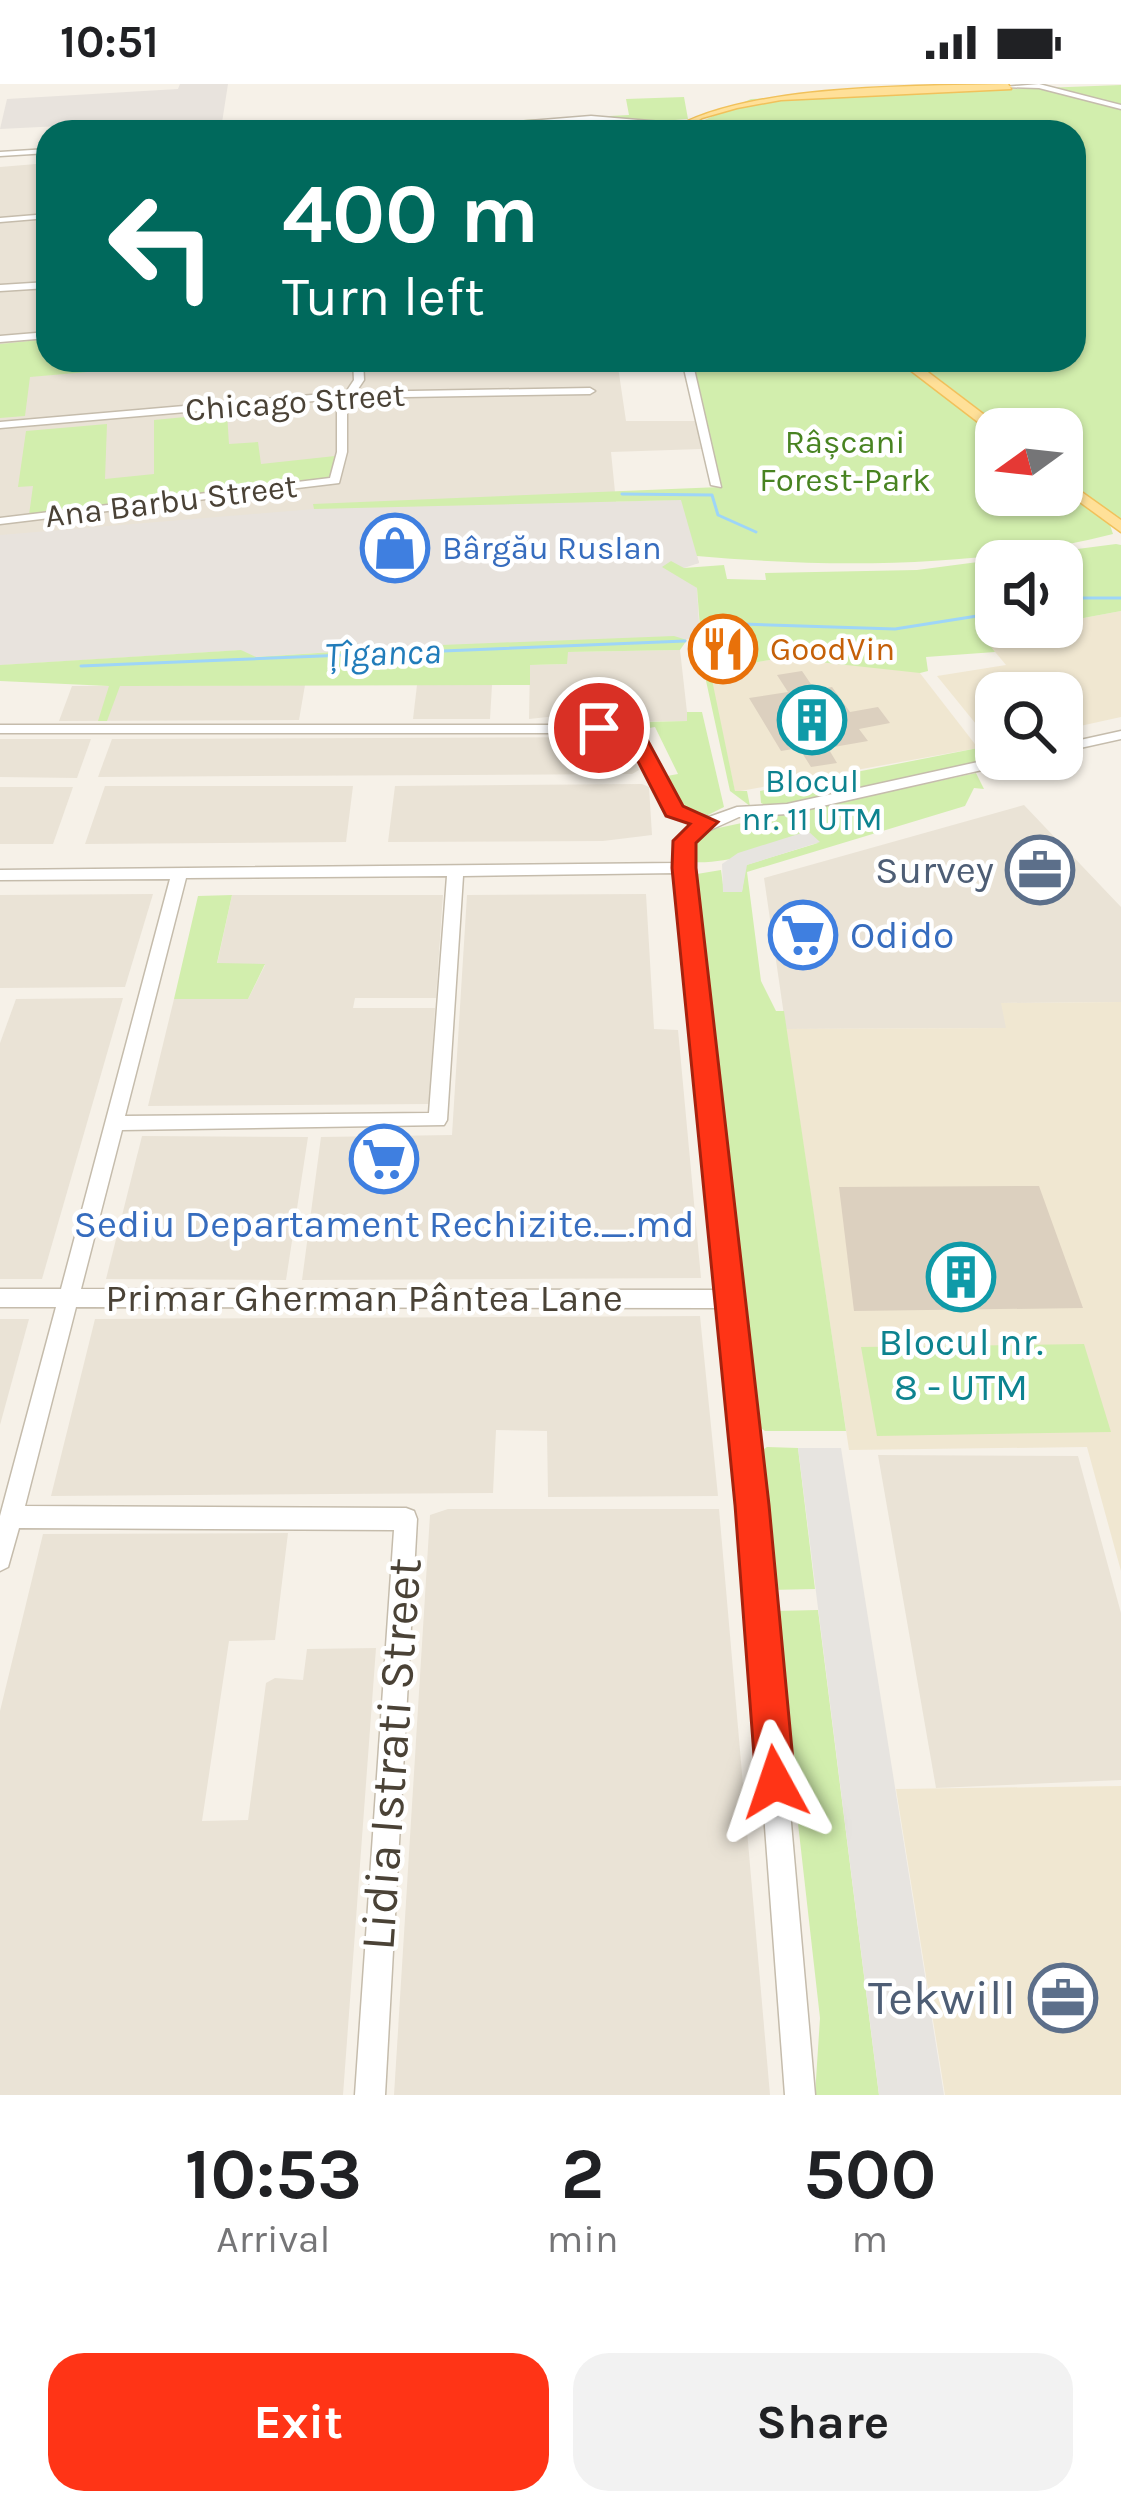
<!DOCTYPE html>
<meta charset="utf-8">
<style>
:root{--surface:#fff;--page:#f2f2f2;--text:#202124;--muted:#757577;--accent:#ff3416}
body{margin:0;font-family:Karla,sans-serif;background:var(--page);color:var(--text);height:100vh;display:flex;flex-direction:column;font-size:45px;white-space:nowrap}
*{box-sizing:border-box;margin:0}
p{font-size:39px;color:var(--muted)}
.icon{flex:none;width:66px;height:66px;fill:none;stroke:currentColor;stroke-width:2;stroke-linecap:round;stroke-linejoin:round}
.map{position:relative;height:2011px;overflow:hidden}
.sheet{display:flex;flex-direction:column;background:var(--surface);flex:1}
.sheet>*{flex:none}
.guide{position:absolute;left:36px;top:36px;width:1050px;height:252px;border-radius:36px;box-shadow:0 3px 9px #0004;background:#00695c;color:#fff;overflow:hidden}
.needle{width:78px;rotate:255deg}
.buttons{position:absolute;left:975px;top:324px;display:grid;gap:24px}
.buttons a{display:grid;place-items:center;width:108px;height:108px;border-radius:24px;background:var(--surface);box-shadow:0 3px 9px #0004;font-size:60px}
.pin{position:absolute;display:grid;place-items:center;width:102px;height:102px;color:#fff;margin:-51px;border:6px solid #fff;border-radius:50%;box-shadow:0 3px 12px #0007}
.me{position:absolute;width:132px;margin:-66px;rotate:355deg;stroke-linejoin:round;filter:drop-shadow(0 0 9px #0008)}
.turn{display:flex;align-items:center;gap:42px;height:252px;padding:0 48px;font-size:54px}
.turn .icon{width:156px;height:156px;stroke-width:2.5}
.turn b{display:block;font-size:84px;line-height:102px}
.eta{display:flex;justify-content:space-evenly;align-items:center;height:204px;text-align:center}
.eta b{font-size:72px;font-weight:700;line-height:84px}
.cta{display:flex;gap:24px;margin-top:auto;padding:24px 48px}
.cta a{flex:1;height:138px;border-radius:36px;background:var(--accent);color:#fff;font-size:48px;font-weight:700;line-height:138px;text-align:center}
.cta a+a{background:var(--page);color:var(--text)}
.status{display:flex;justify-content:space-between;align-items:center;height:84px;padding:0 60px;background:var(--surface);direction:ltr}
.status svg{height:33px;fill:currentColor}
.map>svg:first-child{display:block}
.residential{fill:#eae3d6}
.industrial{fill:#e8e3dd}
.education{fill:#f0e7d1}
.green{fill:#d2eead}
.parking{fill:#e7e4e0}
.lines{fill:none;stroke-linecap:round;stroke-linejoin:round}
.stream{stroke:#9ed5f8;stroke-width:3}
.building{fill:#dcd0bf}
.minor-casing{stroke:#c5bcac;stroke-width:3}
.major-casing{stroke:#f1c15b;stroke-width:3}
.minor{fill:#fff;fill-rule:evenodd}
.major{fill:#ffe098;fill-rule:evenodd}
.route{fill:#ff3416;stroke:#a6220e;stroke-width:3}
.labels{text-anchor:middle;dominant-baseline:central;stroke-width:9;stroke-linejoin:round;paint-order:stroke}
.far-street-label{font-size:33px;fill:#4a4236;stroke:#fff}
.far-park-label{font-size:33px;fill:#488321;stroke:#fff}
.far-shop-label{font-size:33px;fill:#366cbe;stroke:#fff;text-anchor:start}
.far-food-label{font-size:33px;fill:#c56008;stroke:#fff;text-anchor:start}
.far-culture-label{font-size:33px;fill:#0d838f;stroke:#fff}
.far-water-label{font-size:36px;font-style:italic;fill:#217cba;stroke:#fff}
.service-label{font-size:39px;fill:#4e5e75;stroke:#fff;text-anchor:end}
.shop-label{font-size:39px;fill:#366cbe;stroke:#fff;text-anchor:start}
.street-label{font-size:39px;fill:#4a4236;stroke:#fff}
.culture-label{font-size:39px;fill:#0d838f;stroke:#fff}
.near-street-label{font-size:48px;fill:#4a4236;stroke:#fff}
.near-service-label{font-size:48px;fill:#4e5e75;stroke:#fff;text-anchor:end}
</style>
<div class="status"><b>10:51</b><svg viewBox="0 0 49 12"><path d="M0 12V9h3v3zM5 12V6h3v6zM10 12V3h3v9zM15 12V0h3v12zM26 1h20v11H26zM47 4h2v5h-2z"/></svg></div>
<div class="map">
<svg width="1121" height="2011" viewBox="0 0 1121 2011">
<rect width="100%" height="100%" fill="#f6f1e8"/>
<!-- residential -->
<g class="residential">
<polygon points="48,79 48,276 617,276 626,337 696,337 701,365 611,368 616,418 682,416 699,479 240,566 0,581 0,83"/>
<polygon points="680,566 688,637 609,638 608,634 567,636 566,631 529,635 530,581 567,580 567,568"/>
<polygon points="305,601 299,636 59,637 72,602"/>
<polygon points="417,601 492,601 490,635 413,635"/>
<polygon points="621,653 639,686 632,690 98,693 112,655"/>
<polygon points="0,655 91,655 77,694 0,693"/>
<polygon points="642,700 649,703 652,751 603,757 388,758 395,702"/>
<polygon points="105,702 353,702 346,758 85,760"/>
<polygon points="0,703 73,703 53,760 0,760"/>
<polygon points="1024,721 1121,823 1121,918 1002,919 1007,944 786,945 764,794"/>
<polygon points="153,810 125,903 0,904 0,811"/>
<polygon points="646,810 654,945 678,946 701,1194 302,1196 321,1053 452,1051 467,811"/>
<polygon points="232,811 443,811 436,914 355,914 353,924 435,924 429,1020 148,1022 174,915 248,915 265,881 217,880"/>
<polygon points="123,914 42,1195 0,1195 0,959 16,915"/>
<polygon points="142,1052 308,1053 286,1196 106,1195"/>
<polygon points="700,1232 718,1412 548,1413 547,1347 496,1346 493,1409 51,1412 95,1235"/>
<polygon points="0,1235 29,1235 0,1341"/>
<polygon points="878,1371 1078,1372 1121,1529 1121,1696 936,1704"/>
<polygon points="448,1425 719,1425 770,2011 394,2011 430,1431"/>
<polygon points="288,1449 275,1556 229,1557 202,1737 248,1736 266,1599 275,1594 303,1596 307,1565 376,1564 343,2011 0,2011 0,1627 43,1450"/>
</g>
<!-- industrial -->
<g class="industrial">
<polygon points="180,0 228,0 221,45 122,46 121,39 0,45 7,15 178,5"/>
<polygon points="682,416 699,479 684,484 684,494 697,504 700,555 417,563 364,570 363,566 255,573 240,566 0,581 0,451 314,425"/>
</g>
<!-- education -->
<g class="education">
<polygon points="1121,527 1121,633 1062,646 1062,609 996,609 993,661 937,592 1006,581 981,551 1062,543 1062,538"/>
<polygon points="782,574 916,584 978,664 735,708 709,586"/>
<polygon points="1121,918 1121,1487 1087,1363 849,1366 786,945 1006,944 1001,919"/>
<polygon points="1121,1702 1121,2011 945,2011 896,1705"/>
</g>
<!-- green -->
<g class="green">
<polygon points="1121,1 1121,437 1062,391 1062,345 1005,345 914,276 1074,276 1074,48 678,48 751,15"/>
<polygon points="684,13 688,35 662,37 674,40 669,48 459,48 540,35 473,39 629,31 626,15"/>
<polygon points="48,255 48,276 156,276 156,282 30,293 25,332 0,334 0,260"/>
<path d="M689,276H893L947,311L996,354V411H1062V406L1110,441L1113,450C979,484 833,484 697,472L681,416L314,425L313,420L720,403Z"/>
<polygon points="227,329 229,360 258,358 261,380 335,372 335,391 312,399 29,431 33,402 18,403 26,347 107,340 105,395 154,390 154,336"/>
<polygon points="1116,460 1121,461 1121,527 1062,538 1062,477 996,477 996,543 1030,543 982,551 995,568 926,573 928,587 920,589 782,574 710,586 735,707 747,707 750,722 730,707 703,583 697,504 662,483 671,477 684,484 724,481 727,495 766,496 765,489 917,486"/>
<polygon points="674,552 687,556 680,566 568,568 567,580 530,581 530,601 120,602 107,637 98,637 109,602 0,597 0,581 241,566 256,573 364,566 365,570 416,562"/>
<polygon points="687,628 702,628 724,723 704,733 683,729 667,692 678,690 655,643 643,645 643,638 687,637"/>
<polygon points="978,664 988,676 771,724 761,719 760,707"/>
<path d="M976,689L984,705L974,704L965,722L747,788L761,897L776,927H784L846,1347H765L754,1339L691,791L721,786L724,808L742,807L746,781L818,759C792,762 703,784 690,777L692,763L709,746Z"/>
<polygon points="232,811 217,879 265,880 248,915 174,915 198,812"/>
<polygon points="1084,1260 1111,1348 877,1352 861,1263"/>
<polygon points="767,1363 798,1364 815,1505 770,1506 755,1371"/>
<polygon points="818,1526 879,2011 815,2011 820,1934 774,1527"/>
</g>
<!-- parking -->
<g class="parking">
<polygon points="808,747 820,758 747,781 742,808 723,808 722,780 738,769"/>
<polygon points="798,1364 841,1364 944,2011 879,2011"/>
</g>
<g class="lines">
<!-- stream -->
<g class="stream">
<polyline points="622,410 712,411 718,431 756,448"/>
<polyline points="1062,514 1121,514"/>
<polyline points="701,556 742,540 895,545 996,529"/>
<polyline points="81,582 685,557"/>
</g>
</g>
<!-- building -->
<g class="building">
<polygon points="802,587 815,606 832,603 850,628 878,623 890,639 859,645 868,657 828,664 837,679 811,683 799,664 781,667 749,614 788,608 777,591"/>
<polygon points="1039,1102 1083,1224 854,1227 839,1103"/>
</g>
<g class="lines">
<defs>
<g id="minor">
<polygon points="1039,0 1121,21 1121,25 1039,4 1005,3"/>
<polygon points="591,32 685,40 681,42 591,36 454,47 299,48 454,43"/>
<polygon points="48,65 48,69 0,72 0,68"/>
<polygon points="48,130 48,134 0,138 0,134"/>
<polygon points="48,198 48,204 0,207 0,201"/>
<polygon points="48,248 48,254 0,258 0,252"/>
<polygon points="353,276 363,276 364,296 356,308 590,304 595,307 590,310 347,314 347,368 339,399 0,440 0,434 330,394 337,368 337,315 0,344 0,338 346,308 354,296"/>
<polygon points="682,276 692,276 721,403 711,401"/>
<path d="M0,641H618L644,653L680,724L709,733L737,723L787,720L996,674L1020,675L1013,679L787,730L739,733L697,752L691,767L763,1421L815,2011H785L741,1421L721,1224L76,1223L25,1422L406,1424L414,1427L417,1435L385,2011H355L394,1446L19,1444L8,1483L0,1487V1432L56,1223H0V1205H61L170,795L0,796V786L677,779C675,762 680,749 694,739L669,730L633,659L615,649H0ZM678,789L719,1206L81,1205L122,1046L444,1041L447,1036L463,792ZM447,792L429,1029L125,1032L186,794Z"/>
<polygon points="1121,647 1121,655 1062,668 1062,660"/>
</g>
<g id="major">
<path d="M1008,0L1011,5L781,16L737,24L702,34L680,48H668C740,0 917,2 1008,0Z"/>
<polygon points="897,276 912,276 1003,345 991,348"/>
<polygon points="1062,394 1121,436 1121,448 1062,405"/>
</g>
</defs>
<!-- minor casing -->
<use href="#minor" class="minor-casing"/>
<!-- major casing -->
<use href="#major" class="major-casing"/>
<!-- minor -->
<use href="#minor" class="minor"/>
<!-- major -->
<use href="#major" class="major"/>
</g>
<!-- route -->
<polygon class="route" points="599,638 642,646 683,722 718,738 696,759 696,784 769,1421 795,1698 789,1712 775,1718 761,1712 756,1698 735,1421 672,784 673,757 690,740 666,732 627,656 592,649 589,644"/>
<!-- icons -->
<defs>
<symbol id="shop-ring" viewBox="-11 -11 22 22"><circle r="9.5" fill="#fff" stroke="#3f7fe0" stroke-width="1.5"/><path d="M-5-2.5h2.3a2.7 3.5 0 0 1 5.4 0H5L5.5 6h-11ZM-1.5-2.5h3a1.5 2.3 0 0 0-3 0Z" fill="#3f7fe0"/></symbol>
<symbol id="restaurant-ring" viewBox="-11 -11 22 22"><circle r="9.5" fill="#fff" stroke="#e8710a" stroke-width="1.5"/><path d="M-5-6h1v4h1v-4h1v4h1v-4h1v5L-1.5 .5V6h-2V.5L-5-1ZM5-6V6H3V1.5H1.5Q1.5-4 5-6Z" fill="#e8710a"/></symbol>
<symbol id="building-ring" viewBox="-11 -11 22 22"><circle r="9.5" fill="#fff" stroke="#0f9aa8" stroke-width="1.5"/><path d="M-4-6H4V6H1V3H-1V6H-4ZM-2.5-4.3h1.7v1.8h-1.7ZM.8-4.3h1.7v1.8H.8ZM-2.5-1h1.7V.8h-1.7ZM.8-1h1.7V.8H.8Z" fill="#0f9aa8"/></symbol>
<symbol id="office-ring" viewBox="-11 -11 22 22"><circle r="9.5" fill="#fff" stroke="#5c6f8a" stroke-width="1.5"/><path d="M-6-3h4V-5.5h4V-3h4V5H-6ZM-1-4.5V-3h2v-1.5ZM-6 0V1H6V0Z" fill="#5c6f8a"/></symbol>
<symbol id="supermarket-ring" viewBox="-11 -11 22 22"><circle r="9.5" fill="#fff" stroke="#3f7fe0" stroke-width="1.5"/><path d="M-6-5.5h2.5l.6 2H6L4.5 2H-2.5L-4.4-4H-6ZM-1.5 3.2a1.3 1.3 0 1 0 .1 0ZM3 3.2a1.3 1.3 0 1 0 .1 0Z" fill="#3f7fe0"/></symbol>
</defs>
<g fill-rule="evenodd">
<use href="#shop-ring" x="357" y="426" width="76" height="76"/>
<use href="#restaurant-ring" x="685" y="527" width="76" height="76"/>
<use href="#building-ring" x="774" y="598" width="76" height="76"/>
<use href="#office-ring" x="1002" y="748" width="76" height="76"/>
<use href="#supermarket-ring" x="765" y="813" width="76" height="76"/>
<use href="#supermarket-ring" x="346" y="1037" width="76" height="76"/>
<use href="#building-ring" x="923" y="1155" width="76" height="76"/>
<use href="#office-ring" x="1025" y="1876" width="76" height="76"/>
</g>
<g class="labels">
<!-- far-street labels -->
<g class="far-street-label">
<text transform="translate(295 318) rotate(-4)">Chicago Street</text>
<text transform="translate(171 417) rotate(-7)">Ana Barbu Street</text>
</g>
<!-- far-park labels -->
<g class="far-park-label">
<text x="845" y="358">Râșcani<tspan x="845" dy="38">Forest-Park</tspan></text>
</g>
<!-- far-shop labels -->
<g class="far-shop-label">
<text x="442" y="464">Bârgău Ruslan</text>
</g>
<!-- far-food labels -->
<g class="far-food-label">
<text x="770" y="565">GoodVin</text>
</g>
<!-- far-culture labels -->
<g class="far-culture-label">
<text x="812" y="697">Blocul<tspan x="812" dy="38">nr. 11 UTM</tspan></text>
</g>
<!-- far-water labels -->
<g class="far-water-label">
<text transform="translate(383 569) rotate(-2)">Țîganca</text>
</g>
<!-- service labels -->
<g class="service-label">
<text x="994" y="786">Survey</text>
</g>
<!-- shop labels -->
<g class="shop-label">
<text x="850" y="851">Odido</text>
<text x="384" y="1140" text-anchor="middle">Sediu Departament Rechizite._.md</text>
</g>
<!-- street labels -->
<g class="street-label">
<text x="364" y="1214">Primar Gherman Pântea Lane</text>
</g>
<!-- culture labels -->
<g class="culture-label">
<text x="961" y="1258">Blocul nr.<tspan x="961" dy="45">8 - UTM</tspan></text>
</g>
<!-- near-street labels -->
<g class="near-street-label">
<text transform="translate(391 1670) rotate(-86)">Lidia Istrati Street</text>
</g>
<!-- near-service labels -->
<g class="near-service-label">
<text x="1016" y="1914">Tekwill</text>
</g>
</g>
</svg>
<div class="buttons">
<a><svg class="needle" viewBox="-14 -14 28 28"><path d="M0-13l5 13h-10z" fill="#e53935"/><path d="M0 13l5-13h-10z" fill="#757577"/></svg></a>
<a><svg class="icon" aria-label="sound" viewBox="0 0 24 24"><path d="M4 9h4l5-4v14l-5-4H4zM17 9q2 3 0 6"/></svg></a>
<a><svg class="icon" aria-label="search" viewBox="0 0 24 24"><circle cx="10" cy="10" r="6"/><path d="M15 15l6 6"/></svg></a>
</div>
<div class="pin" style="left:599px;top:644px;background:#d93025"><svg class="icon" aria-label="arrive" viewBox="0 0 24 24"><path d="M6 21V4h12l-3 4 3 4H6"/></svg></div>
<svg class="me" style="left:775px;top:1698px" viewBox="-20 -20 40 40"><path d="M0-17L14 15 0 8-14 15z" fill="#ff3416" stroke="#fff" stroke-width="4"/></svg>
<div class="guide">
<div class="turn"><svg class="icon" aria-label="left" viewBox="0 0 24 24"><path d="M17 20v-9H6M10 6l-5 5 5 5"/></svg><div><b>400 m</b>Turn left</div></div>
</div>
</div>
<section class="sheet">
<div class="eta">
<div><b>10:53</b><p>Arrival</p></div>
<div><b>2</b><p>min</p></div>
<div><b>500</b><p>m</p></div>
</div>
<div class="cta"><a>Exit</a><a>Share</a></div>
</section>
